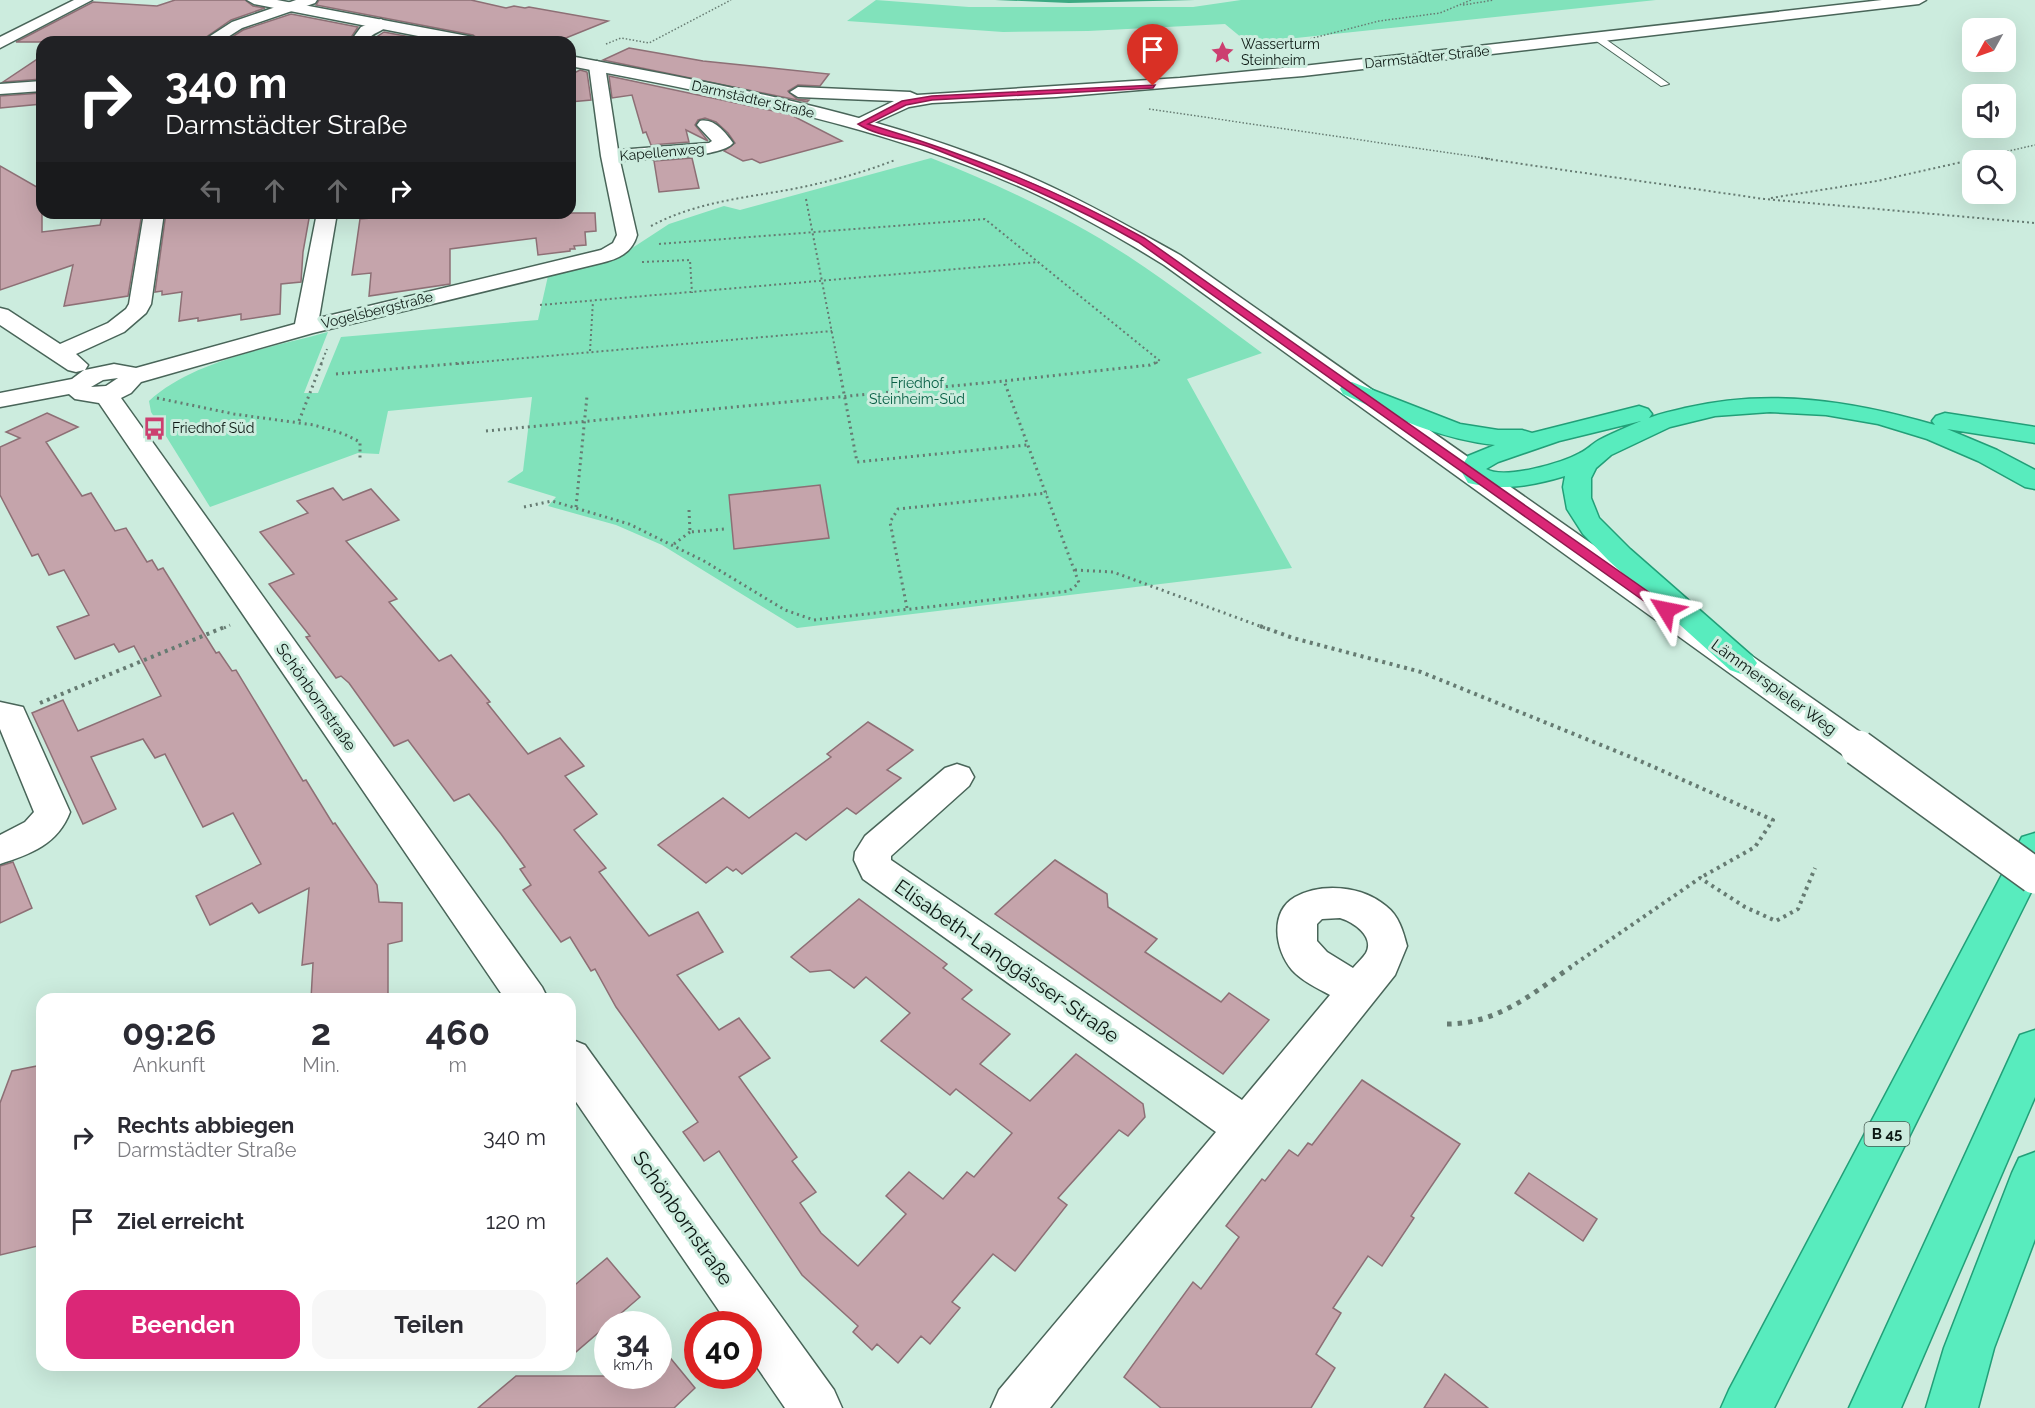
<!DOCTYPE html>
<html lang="de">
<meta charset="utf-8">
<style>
:root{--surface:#fff;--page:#f7f7f7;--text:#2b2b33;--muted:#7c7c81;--accent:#db2777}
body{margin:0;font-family:Raleway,sans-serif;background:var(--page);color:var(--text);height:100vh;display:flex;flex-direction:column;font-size:22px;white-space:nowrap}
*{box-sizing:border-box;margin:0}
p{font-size:20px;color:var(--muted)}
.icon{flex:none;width:33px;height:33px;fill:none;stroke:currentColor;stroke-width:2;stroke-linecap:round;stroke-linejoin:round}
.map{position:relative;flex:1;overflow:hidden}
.details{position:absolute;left:36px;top:993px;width:540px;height:378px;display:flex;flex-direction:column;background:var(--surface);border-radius:18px;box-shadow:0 6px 24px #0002}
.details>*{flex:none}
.guide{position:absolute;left:36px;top:36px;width:540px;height:183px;border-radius:18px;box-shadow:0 6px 24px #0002;background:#202124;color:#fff;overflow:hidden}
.needle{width:39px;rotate:230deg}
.buttons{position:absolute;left:1962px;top:18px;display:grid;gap:12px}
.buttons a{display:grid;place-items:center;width:54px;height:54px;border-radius:12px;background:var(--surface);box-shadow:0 6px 24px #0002;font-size:30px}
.speed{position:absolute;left:594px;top:1311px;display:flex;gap:12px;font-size:30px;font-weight:700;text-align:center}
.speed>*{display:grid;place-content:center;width:78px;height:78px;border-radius:50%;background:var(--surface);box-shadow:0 6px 24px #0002;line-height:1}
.speed small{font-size:15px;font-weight:400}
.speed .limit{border:9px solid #d22;background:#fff;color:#111}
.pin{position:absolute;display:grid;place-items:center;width:51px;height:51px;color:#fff;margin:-62px -26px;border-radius:50% 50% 50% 0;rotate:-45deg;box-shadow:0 0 6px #0007}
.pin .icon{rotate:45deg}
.me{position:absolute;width:66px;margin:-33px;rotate:305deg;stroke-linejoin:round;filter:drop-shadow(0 0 4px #0008)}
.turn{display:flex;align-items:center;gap:21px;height:126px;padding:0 30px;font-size:27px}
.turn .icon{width:78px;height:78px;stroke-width:2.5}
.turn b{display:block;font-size:42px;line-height:51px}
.lanes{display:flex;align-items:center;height:57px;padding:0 30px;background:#0003;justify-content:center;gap:30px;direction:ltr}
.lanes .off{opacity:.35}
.eta{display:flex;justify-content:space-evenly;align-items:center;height:102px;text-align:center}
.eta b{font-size:36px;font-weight:700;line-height:42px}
.button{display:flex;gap:12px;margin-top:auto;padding:12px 30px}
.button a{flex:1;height:69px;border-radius:18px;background:var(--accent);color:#fff;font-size:24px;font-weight:700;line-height:69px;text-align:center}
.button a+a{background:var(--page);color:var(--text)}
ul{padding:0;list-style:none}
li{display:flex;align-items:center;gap:18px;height:84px;padding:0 30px}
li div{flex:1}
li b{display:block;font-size:22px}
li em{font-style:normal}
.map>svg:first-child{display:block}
.green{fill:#81e2bb}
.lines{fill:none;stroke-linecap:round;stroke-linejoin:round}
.stream{fill:#3caa83;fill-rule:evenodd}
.building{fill:#c5a4ab;stroke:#8d6f75;stroke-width:1.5}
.service-casing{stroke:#496559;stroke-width:2}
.minor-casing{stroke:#496559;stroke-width:3}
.tertiary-casing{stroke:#496559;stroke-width:3}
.trunk-casing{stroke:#229f78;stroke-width:3}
.path-far4{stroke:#667b72;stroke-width:1.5;stroke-dasharray:1.5 2;stroke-linecap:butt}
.path-far3{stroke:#667b72;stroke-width:2;stroke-dasharray:2 3;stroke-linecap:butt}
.path-far2{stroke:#667b72;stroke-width:3;stroke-dasharray:2 4;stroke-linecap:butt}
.path-far1{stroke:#667b72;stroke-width:4;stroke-dasharray:3 4.5;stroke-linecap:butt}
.path{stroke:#667b72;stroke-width:5;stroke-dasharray:4.5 6;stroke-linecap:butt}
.service{fill:#fff;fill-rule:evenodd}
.minor{fill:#fff;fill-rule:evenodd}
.tertiary{fill:#fff;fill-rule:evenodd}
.trunk{fill:#58ecbe;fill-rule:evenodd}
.tertiary-bridge-casing{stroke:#496559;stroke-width:38;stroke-linecap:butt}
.tertiary-bridge{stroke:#fff;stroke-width:35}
.route{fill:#db2777;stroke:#8e194d;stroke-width:1.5}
.labels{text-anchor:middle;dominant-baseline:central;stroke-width:6;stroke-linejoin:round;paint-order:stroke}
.far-poi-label{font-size:14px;fill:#0c1813;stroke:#ccecde;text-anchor:start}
.far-street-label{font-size:14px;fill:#0c1813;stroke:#ccecde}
.far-park-label{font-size:14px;fill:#086046;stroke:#ccecde}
.shield{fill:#ccecde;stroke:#465850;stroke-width:1.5}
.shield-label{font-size:15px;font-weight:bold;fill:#0c1813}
.street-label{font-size:16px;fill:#0c1813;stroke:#ccecde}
.near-street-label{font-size:20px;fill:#0c1813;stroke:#ccecde}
</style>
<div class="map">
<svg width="2035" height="1408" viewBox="0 0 2035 1408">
<rect width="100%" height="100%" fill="#ccecde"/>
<!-- green -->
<g class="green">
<polygon points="876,0 969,7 1193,7 1241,0 1656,0 1248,43 1225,24 1088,31 1003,32 847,21"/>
<path d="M931,158C999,185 1066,216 1128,256C1174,286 1217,320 1262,353L1187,379L1292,568L797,628L662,545L616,525L548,506L556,497L507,482L523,471L532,397L388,411L379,454L358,453L210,507L151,412L149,401C194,360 270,348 328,332L304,393H318L341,337L538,320L548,276L620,256L669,224L724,206L740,210Z"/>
</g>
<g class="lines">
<!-- stream -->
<polygon class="stream" points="995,0 1195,0 1069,3"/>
</g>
<!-- building -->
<g class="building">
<polygon points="175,0 245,0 253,6 265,8 231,20 199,42 16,42 93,2 157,6"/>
<polygon points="319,0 471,0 506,8 514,6 525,8 529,7 608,21 556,42 483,42 473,35 316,5"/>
<polygon points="291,14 358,27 348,42 224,42 243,30"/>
<polygon points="384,32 437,42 369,42"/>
<polygon points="629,48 703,61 829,74 820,86 798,85 788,91 797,99 809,100 807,102 603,60"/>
<polygon points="42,56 42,79 3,82"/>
<polygon points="580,70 587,72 591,100 570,102 570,75"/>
<polygon points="609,76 797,116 795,117 842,141 760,163 752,159 743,161 724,151 735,143 728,133 716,122 705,118 698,120 695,125 708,141 686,130 689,142 651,145 646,132 643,133 632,95 612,98"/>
<polygon points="42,93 42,104 0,108 0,96"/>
<polygon points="692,158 699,188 659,192 654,161"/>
<polygon points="0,166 42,190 42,232 100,225 103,213 142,213 128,296 64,306 73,265 0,290"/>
<polygon points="166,213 310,213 303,252 301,282 281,284 280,314 241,320 241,314 198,321 198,318 179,321 182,292 162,295 162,291 155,292"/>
<polygon points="431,213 595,213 596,231 585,232 586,245 574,246 575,249 570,249 570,251 538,255 536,238 450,249 450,284 369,296 371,273 352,275 360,219"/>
<polygon points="47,413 78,427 46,442 82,496 91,493 115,531 126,528 147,562 152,560 158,570 163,568 216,653 219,652 232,671 236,670 303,781 306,780 333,824 335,823 377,885 379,902 402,903 402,941 388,944 388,999 311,999 313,963 302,965 309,888 259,913 252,903 210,925 196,896 261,864 233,813 203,827 165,754 155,758 143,739 91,757 116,809 83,824 32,713 63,700 78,731 161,696 134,646 119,652 114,644 75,659 57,627 89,615 64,570 49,575 38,554 32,556 0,495 0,447 20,438 6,432"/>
<polygon points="820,485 829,538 734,549 729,495"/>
<polygon points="333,488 343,500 371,489 399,520 346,541 397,599 389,602 439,661 451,655 490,702 487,703 528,754 560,738 584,766 565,776 597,814 574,830 606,868 599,872 649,936 698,912 723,952 677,975 719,1030 739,1018 770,1058 739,1077 797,1157 792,1161 816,1192 800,1203 821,1233 858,1266 906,1214 886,1196 909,1172 943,1199 967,1172 974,1177 1012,1133 956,1089 950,1095 881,1041 910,1013 866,977 854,988 830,970 810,972 791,957 859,899 947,964 943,968 972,990 962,999 1010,1034 980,1064 1030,1101 1076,1054 1143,1104 1145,1117 1128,1136 1119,1130 1058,1198 1067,1205 1015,1271 993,1254 952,1302 960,1308 930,1344 921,1336 898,1363 877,1344 872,1350 853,1332 858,1326 802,1275 719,1151 704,1161 683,1132 698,1122 616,1007 595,969 591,971 570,937 561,942 523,890 531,885 520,869 525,867 501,834 469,794 454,801 408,740 394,746 349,683 341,676 336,678 306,637 310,636 269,584 294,574 260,532 308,513 297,501"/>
<polygon points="868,722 913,750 887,770 901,778 856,814 847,808 806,840 796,833 742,874 736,869 733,871 727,867 706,883 658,845 723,798 749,818 831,757 827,754"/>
<polygon points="1055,860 1107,894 1108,907 1157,939 1145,952 1221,1002 1229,993 1269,1020 1223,1074 995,914"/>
<polygon points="13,862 32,908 0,923 0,866"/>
<polygon points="42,1065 42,1245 0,1255 0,1103 12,1071"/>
<polygon points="1362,1080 1460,1144 1411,1216 1414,1218 1382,1266 1368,1256 1333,1308 1341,1313 1316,1354 1335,1368 1311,1408 1161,1408 1124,1377 1193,1282 1201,1289 1239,1237 1226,1226 1262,1179 1265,1181 1289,1150 1298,1156 1308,1143 1312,1145"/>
<polygon points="1529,1173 1597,1219 1583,1241 1515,1193"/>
<polygon points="607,1258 640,1297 570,1357 570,1289"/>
<polygon points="658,1343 695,1388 674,1408 478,1408 516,1376 658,1376"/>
<polygon points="1445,1374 1488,1408 1424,1408"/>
</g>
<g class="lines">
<defs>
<polygon id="service" points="1595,36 1601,36 1669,84 1661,86 1595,40"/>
<g id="minor">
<polygon points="74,0 92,0 0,48 0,37"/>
<polygon points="296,0 317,0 315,3 242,28 220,42 201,42 232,22"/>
<polygon points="1882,0 1926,0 1919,4 1303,76 1056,97 932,103 909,107 861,129 855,128 852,124 855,120 894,101 798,97 790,92 798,87 910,92 917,95 1180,78 1303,66"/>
<path d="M381,19L389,24C382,33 373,31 366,42H350L361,27Z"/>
<path d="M597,61L605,66L618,150L709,143L712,141L697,125L700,121C714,118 725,132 733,143C722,158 642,159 620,161L637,235C632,253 618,259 601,263L313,333L141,382L131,393L121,398L542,987L548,999H505L99,403L75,399L69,394L0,407V393L72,379L84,370L76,372L68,370L0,325V308L8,310L60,344L108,323L126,309L129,304L144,213H164L151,304L146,313L124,332L76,354L88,365L85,370L114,364L136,368L295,324L317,213H337L319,318L601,250L613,243L617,235L601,156L589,66ZM118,378L106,386L91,387L103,380Z"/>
<polygon points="42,81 42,91 0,94 0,84"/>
<path d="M0,702L23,707L70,812C58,844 31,854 0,864V835L25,822L34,812L0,729Z"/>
<path d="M957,764L969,768L974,777L969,786L891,856V860L1242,1100L1330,995C1317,988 1302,981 1292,970C1275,950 1269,912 1295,897C1322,882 1363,886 1386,906C1399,916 1403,931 1407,946L1395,975L1050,1408H991L999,1390L1216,1132L863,879L854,860L855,852L865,836L945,768ZM1340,918C1353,922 1375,936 1366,953C1363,958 1357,963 1353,968L1327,952L1317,941V924L1322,919Z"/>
<polygon points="570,1039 585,1045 834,1390 842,1408 785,1408 748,1354 748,1324 728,1324 570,1093"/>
</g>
<g id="tertiary">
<polygon points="247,0 277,0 473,37 481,42 449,42 254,4"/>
<path d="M570,56C728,86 891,115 1039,181C1088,203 1133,229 1180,255L1870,739L1875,748L1870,757L1858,760L1846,757L1164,265C1119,237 1073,211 1025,189C881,125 724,95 570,66Z"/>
</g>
<g id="trunk">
<path d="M1352,382L1460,424L1498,430H1522L1532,433L1639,406L1648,409L1652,414L1649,418C1661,413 1673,411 1685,408C1770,388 1852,401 1935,425L1932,421L1936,416L1945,413L2035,427V443L1947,429L1997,450L2035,470V489L2025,487L1978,461L1927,439L1878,424L1826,415L1770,412L1715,416L1670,427L1611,455L1596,468L1591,478V498L1599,518L1630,549L1752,656L1757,663L1752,670L1741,674L1730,670L1609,561L1583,534L1567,509L1563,487L1565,476C1532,486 1502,491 1468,483L1460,469L1468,456L1495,445C1440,439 1393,417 1343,394L1340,389L1343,384ZM1641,421C1627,427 1612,433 1599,440C1592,444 1587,450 1580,453C1562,463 1504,480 1486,469L1498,462L1559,441Z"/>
<polygon points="2035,833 2035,884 1774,1408 1721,1408 1729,1390 2022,837"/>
<polygon points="2035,1030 2035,1097 1901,1408 1849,1408 2020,1035"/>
<polygon points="2035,1152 2035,1239 1994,1348 1978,1408 1926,1408 1944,1348 2012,1173 2019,1158"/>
</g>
</defs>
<!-- service casing -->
<use href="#service" class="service-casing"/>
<!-- minor casing -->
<use href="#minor" class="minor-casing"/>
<!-- tertiary casing -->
<use href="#tertiary" class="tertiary-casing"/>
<!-- trunk casing -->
<use href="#trunk" class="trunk-casing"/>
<!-- path-far4 -->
<g class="path-far4">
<polyline points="1463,5 1494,0"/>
<polyline points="606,44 621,38 649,43 731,0"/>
<polyline points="1285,49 1290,44 1379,21 1440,13 1471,0"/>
<polyline points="1149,109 1491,159"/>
<polyline points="1973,159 2035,145"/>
</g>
<!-- path-far3 -->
<g class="path-far3">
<polyline points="1481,158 1764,199 2035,223"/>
<polyline points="1771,198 1877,181 1980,158"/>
<polyline points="806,199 838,364"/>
<path d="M651,226C696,202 744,198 793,189C828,182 862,173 895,160"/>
<polyline points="659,244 985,219 1160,361 1154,364"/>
<polyline points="642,262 690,260 692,293"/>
<polyline points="540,305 1038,262"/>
<polyline points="590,351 593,301"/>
<polyline points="321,364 327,349"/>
<polyline points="457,364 832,331"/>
</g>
<!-- path-far2 -->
<g class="path-far2">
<polyline points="838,362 857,462 1027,445"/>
<polyline points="336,374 474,362"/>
<polyline points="157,398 234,414 314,425 344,434 360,442 360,461"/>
<polyline points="299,421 322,362"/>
<polyline points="486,431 1004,381"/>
<polyline points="524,507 552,501 629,524 704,561 785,610 814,620 1069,591 1079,583 1004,381 1150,365 1157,362"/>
<polyline points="576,507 587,396"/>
<polyline points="689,510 690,532 725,529"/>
<polyline points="674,544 690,532"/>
<polyline points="1075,570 1113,572 1265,628"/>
<polyline points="907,608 890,522 898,509 1047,493"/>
<polyline points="224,628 230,625"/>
</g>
<!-- path-far1 -->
<g class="path-far1">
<polyline points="1260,626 1293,638 1421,672 1638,760 1773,820 1755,847 1700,878"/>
<polyline points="40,703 227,626"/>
<polyline points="1569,968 1700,878 1745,907 1776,921 1798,909 1815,868"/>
</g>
<!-- path -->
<path class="path" d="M1447,1024C1497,1024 1532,994 1571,967"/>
<!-- service -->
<use href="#service" class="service"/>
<!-- minor -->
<use href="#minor" class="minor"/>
<!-- tertiary -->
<use href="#tertiary" class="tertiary"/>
<!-- trunk -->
<use href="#trunk" class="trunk"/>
<defs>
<polyline id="tertiary-bridge" points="1858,748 2035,876"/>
</defs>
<!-- tertiary-bridge casing -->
<use href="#tertiary-bridge" class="tertiary-bridge-casing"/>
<!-- tertiary-bridge -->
<use href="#tertiary-bridge" class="tertiary-bridge"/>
</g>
<!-- route -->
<path class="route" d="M1155,85L1153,88L932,100L906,105L868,124C963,153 1057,189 1144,238L1670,607L1672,610L1670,613H1661L1138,242C1072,204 1003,176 932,148C909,139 878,137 858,124L902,101L932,96Z"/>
<!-- icons -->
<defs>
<symbol id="sight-bare" viewBox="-9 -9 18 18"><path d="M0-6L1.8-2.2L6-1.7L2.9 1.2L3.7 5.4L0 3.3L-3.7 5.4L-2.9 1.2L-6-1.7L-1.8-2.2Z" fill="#cc3f70" stroke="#ccecde" stroke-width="2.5" paint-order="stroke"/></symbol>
<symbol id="bus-bare" viewBox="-9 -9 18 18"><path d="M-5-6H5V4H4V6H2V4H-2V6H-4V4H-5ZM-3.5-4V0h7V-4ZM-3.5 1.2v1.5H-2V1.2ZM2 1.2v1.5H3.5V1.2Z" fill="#cc3f70" stroke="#ccecde" stroke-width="2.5" paint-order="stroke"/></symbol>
</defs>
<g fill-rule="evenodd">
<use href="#sight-bare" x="1206" y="36" width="33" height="33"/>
<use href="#bus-bare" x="138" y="412" width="33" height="33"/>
</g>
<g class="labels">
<!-- far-poi labels -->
<g class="far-poi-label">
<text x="1241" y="44">Wasserturm<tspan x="1241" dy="16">Steinheim</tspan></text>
<text x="172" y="428">Friedhof Süd</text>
</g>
<!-- far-street labels -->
<g class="far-street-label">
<text transform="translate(1427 57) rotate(-6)">Darmstädter Straße</text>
<text transform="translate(753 99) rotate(13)">Darmstädter Straße</text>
<text transform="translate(662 152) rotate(-5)">Kapellenweg</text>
<text transform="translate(377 310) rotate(-14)">Vogelsbergstraße</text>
</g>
<!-- far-park labels -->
<g class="far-park-label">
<text x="917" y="383">Friedhof<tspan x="917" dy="16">Steinheim-Süd</tspan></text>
</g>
<!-- shield labels -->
<rect class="shield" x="1864.5" y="1122" width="45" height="24" rx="4.5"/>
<g class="shield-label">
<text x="1887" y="1134">B 45</text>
</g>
<!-- street labels -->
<g class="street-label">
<text transform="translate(1774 687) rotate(36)">Lämmerspieler Weg</text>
<text transform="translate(316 697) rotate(55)">Schönbornstraße</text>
</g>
<!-- near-street labels -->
<g class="near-street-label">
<text transform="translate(1007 961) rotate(35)">Elisabeth-Langgässer-Straße</text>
<text transform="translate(683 1218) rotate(55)">Schönbornstraße</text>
</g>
</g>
</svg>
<div class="buttons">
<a><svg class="needle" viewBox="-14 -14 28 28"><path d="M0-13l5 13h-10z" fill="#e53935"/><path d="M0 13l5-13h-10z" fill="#7c7c81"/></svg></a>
<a><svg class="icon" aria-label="sound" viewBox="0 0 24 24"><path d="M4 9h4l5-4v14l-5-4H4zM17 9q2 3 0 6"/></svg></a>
<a><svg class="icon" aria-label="search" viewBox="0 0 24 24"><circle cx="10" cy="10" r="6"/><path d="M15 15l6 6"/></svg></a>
</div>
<div class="speed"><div>34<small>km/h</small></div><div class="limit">40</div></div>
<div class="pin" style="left:1153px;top:86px;background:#d93025"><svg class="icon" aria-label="arrive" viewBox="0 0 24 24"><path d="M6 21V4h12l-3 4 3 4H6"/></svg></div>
<svg class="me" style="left:1666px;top:610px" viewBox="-20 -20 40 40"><path d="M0-17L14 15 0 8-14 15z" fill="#db2777" stroke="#fff" stroke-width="4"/></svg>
<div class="guide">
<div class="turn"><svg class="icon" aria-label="right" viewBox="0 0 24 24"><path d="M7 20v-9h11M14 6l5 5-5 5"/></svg><div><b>340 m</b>Darmstädter Straße</div></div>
<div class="lanes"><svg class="icon off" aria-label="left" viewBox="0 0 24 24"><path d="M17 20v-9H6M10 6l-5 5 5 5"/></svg><svg class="icon off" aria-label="ahead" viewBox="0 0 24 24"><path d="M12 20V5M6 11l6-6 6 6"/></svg><svg class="icon off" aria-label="ahead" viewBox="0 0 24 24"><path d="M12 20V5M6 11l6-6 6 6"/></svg><svg class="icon" aria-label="right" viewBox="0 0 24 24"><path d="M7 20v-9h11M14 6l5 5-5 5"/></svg></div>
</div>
<section class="details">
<div class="eta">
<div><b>09:26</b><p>Ankunft</p></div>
<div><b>2</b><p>Min.</p></div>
<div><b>460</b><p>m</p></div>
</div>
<ul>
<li><svg class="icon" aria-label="right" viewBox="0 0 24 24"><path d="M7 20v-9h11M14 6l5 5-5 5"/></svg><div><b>Rechts abbiegen</b><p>Darmstädter Straße</p></div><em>340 m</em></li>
<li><svg class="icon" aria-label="arrive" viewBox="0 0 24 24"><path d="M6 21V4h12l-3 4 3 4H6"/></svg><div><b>Ziel erreicht</b></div><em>120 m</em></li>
</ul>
<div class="button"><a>Beenden</a><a>Teilen</a></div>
</section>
</div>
